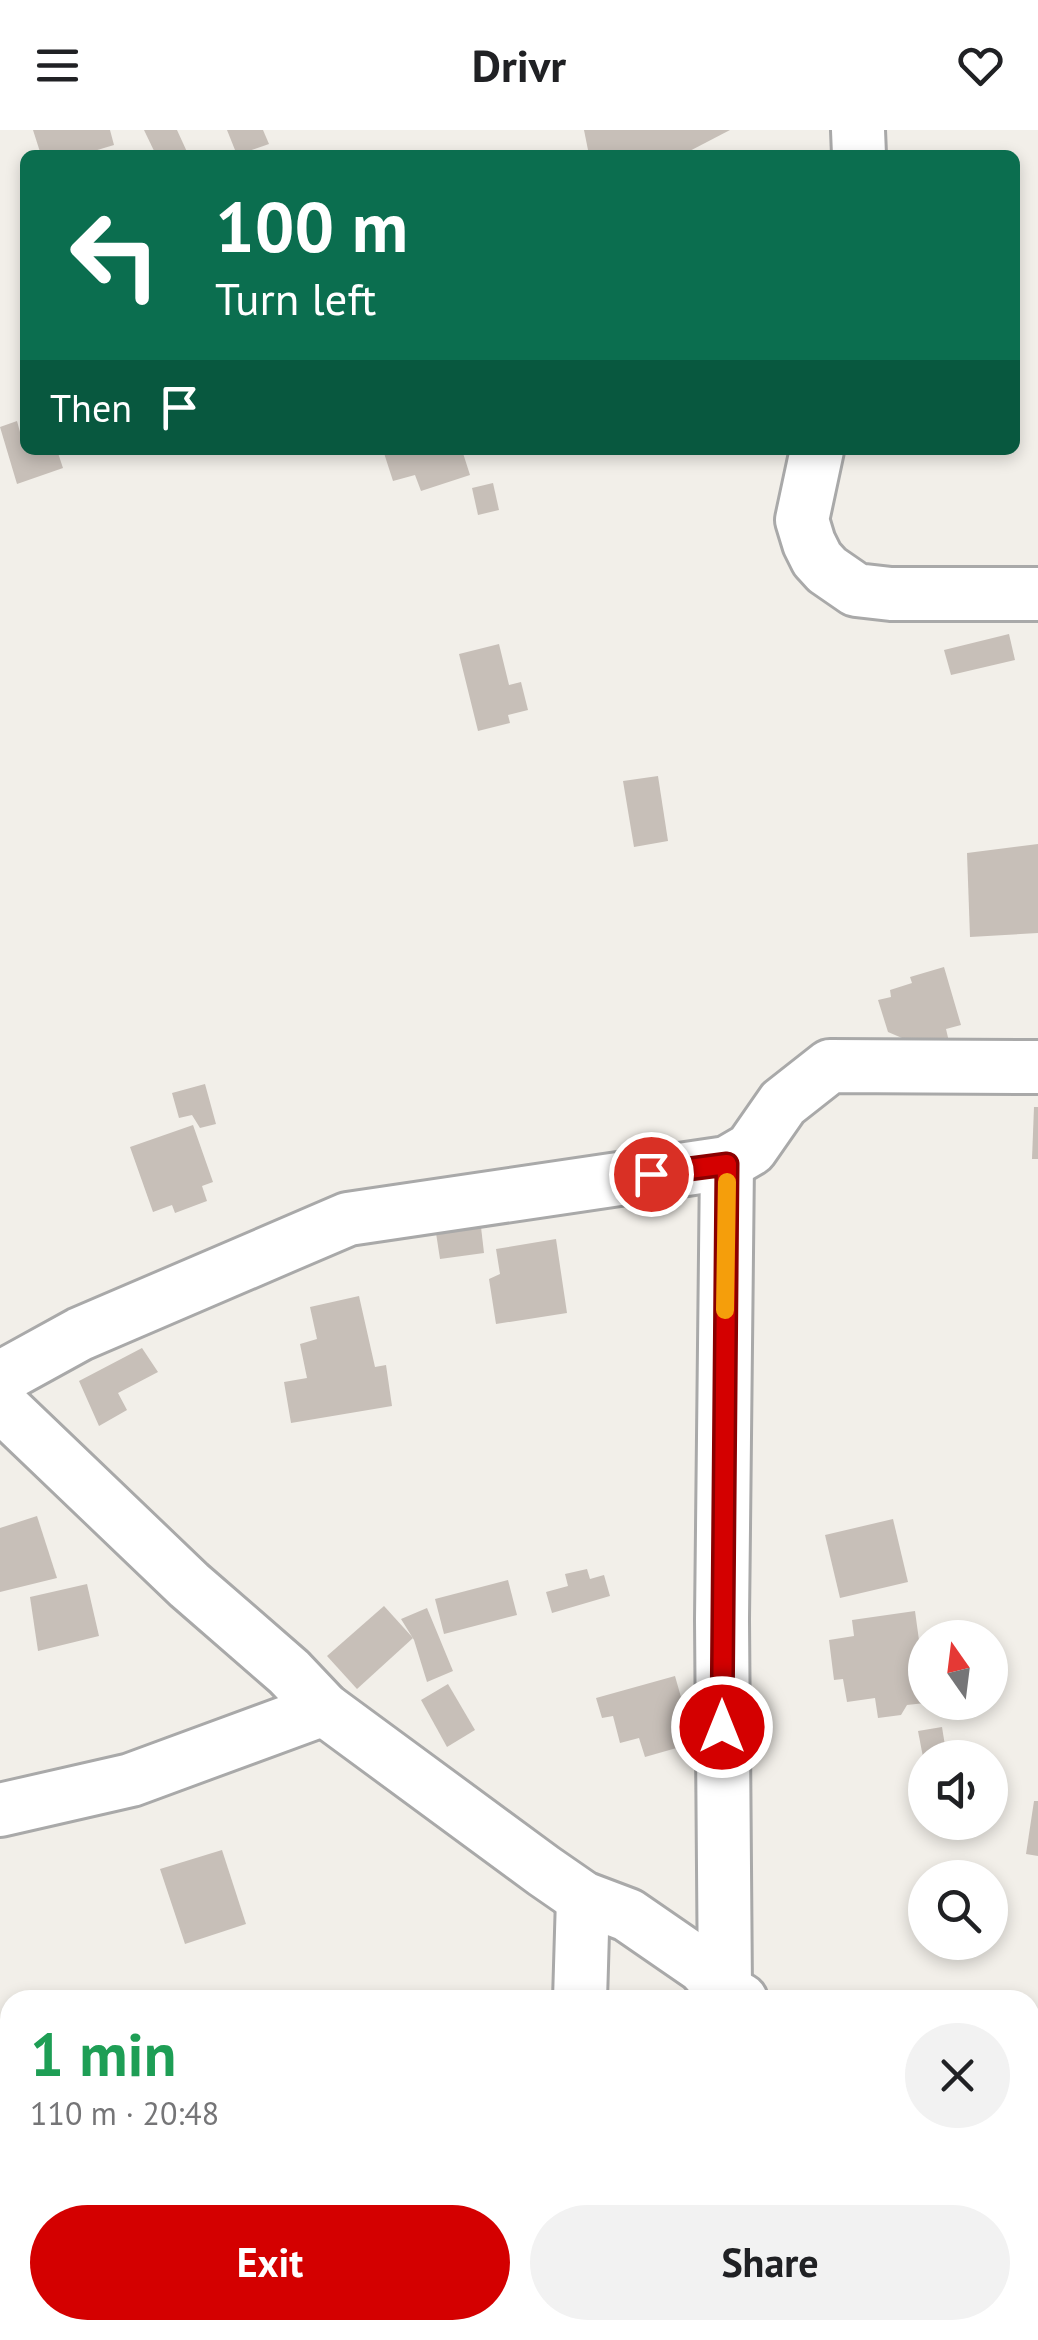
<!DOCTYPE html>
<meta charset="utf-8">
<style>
:root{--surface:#fff;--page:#f2f2f2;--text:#202124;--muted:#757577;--accent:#d40000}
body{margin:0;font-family:"PT Sans",sans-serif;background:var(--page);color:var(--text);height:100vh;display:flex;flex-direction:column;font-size:38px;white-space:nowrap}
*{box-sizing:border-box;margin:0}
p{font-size:32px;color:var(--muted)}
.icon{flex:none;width:55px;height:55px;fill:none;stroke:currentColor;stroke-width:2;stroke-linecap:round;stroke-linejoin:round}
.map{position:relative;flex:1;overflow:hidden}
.sheet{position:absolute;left:0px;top:1860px;width:1040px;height:350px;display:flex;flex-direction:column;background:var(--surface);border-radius:30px 30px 0 0;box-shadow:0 5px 15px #0003}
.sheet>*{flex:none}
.banner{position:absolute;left:20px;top:20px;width:1000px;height:305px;border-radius:15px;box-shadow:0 5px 15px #0003;background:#0b6e4f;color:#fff;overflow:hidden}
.needle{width:65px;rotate:346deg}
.fabs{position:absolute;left:908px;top:1490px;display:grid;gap:20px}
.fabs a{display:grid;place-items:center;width:100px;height:100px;border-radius:50%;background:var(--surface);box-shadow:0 5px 15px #0003;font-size:50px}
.pin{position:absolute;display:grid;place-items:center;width:85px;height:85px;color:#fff;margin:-42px;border:5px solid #fff;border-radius:50%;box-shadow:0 2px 10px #0007}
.me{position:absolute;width:110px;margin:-55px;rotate:0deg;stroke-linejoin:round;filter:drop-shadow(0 0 8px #0008)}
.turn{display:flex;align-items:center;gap:35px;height:210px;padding:0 30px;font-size:45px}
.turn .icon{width:130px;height:130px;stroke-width:2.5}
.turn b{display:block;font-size:70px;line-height:85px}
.then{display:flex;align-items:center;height:95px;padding:0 30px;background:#0003;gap:20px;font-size:38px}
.round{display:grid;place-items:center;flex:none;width:105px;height:105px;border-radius:52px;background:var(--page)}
.overview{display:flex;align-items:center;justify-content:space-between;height:170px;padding:0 30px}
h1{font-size:60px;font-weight:600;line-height:75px;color:#1e9e55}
.button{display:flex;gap:20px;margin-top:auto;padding:20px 30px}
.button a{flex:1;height:115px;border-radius:60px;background:var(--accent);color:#fff;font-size:40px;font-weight:600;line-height:115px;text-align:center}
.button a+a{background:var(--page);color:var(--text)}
header{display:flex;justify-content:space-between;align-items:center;height:130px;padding:0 30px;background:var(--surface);font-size:45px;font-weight:600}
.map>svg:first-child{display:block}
.building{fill:#c7bfb8}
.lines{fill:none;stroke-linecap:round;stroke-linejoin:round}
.minor-casing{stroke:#a9a9a9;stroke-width:58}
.minor{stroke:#fff;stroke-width:52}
.route-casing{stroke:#8a0000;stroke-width:25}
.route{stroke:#d40000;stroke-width:18}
.slow{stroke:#f59e0b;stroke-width:18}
</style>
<header><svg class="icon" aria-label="menu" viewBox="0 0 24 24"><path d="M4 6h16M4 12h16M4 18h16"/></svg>Drivr<svg class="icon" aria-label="heart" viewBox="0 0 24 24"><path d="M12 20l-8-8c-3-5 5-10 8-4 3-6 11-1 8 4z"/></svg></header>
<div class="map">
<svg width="1038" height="2210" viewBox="0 0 1038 2210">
<rect width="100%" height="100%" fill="#f2efe9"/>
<!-- building -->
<g class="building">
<polygon points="33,0 110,0 114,15 94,21 95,25 41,25"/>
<polygon points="144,0 177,0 188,24 156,25"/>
<polygon points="227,0 263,0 269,14 237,25"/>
<polygon points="584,0 730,0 682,25 589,25"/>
<polygon points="17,291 20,302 25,301 25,320 57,320 63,338 17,354 0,297"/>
<polygon points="383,320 462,320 470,345 421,361 415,345 393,351"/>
<polygon points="493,353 499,380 478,385 472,358"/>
<polygon points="1009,504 1015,530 951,545 944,520"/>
<polygon points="499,514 509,555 521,552 528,580 508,585 510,593 478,601 459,524"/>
<polygon points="658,646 668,711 634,717 623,651"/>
<polygon points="1038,714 1038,803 970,807 967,723"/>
<polygon points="944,837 961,895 946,899 950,916 908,928 902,908 888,902 878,870 891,867 890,860 912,853 910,847"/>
<polygon points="205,954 216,994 200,998 192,985 179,988 172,963"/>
<polygon points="1034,977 1038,977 1038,1029 1032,1029"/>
<polygon points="193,995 213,1052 202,1056 207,1071 175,1083 172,1075 153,1082 130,1017"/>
<polygon points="481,1097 484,1123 440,1129 436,1103"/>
<polygon points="556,1109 567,1183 496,1194 489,1149 500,1144 496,1119"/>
<polygon points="359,1166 375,1237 386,1235 392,1276 291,1293 284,1252 307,1248 300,1214 317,1209 310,1177"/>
<polygon points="142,1218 158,1242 118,1263 127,1280 99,1296 79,1251"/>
<polygon points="37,1386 57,1448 0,1462 0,1398"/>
<polygon points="893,1389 908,1452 840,1468 825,1405"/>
<polygon points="587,1439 590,1449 604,1445 610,1466 552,1483 546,1462 568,1456 565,1444"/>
<polygon points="508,1450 517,1485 444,1504 435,1469"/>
<polygon points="87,1454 99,1506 38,1521 30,1467"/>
<polygon points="384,1476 413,1508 357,1559 327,1526"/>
<polygon points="427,1478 453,1541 427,1552 414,1510 401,1489"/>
<polygon points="915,1481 925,1554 925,1573 907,1575 901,1585 878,1588 875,1568 847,1572 843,1549 834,1550 829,1510 854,1506 852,1490"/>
<polygon points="675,1546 694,1613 645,1627 639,1608 620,1613 613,1586 602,1588 596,1568"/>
<polygon points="448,1554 475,1600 447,1617 421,1570"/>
<polygon points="942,1597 946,1622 923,1627 918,1601"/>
<polygon points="1034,1671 1038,1671 1038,1726 1026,1724"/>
<polygon points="222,1720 246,1794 185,1814 160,1739"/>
<rect x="1030" y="1939" width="8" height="35"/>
<polygon points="1030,2094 1038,2095 1038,2127 1030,2127"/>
<polygon points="0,2105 8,2105 6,2143 10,2143 10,2177 0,2176"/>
</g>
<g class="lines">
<defs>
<g id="minor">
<polyline points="858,0 859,25"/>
<polyline points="817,320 802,390 809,413 817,429 827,440 856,460 891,464 1038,464"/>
<polyline points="0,1248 80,1204 348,1089 727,1033 751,1019 783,973 830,936 1038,937"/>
<polyline points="0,1274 189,1455 289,1542 324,1579 544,1741 583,1768 628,1785 702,1836 725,1861 741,1870"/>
<polyline points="0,1680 131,1650 324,1579"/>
<polyline points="725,1861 722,1490 727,1033"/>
<polyline points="580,1870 583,1768"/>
<polyline points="1030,1912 1038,1914"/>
<polyline points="572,2210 573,2200"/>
</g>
</defs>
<!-- minor casing -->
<use href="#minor" class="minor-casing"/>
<!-- minor -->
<use href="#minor" class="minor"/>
</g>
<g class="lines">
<defs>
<polyline id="route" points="651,1044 727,1034 722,1597"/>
</defs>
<!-- route casing -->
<use href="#route" class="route-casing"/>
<!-- route -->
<use href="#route" class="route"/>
<!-- slow -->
<polyline class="slow" points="725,1180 727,1052"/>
</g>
</svg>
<div class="fabs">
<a><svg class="needle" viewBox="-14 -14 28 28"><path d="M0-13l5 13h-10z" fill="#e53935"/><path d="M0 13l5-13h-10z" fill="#757577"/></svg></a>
<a><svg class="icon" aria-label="sound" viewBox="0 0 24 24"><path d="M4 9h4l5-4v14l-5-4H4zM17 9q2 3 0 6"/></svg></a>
<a><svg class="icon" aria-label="search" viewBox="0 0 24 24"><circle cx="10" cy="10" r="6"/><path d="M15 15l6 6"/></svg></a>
</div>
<div class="pin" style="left:651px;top:1044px;background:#d93025"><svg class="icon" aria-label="arrive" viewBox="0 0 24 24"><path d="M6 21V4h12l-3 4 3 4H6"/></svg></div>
<svg class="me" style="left:722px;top:1597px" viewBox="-20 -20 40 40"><circle r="17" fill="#d40000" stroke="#fff" stroke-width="3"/><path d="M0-11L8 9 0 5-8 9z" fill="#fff"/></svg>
<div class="banner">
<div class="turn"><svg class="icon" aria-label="left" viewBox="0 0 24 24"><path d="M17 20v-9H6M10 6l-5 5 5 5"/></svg><div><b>100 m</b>Turn left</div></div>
<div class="then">Then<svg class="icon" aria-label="arrive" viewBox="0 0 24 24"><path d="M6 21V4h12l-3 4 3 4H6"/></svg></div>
</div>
<section class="sheet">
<div class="overview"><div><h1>1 min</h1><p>110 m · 20:48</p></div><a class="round"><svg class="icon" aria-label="close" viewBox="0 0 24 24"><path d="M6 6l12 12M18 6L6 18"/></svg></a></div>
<div class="button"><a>Exit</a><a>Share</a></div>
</section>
</div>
